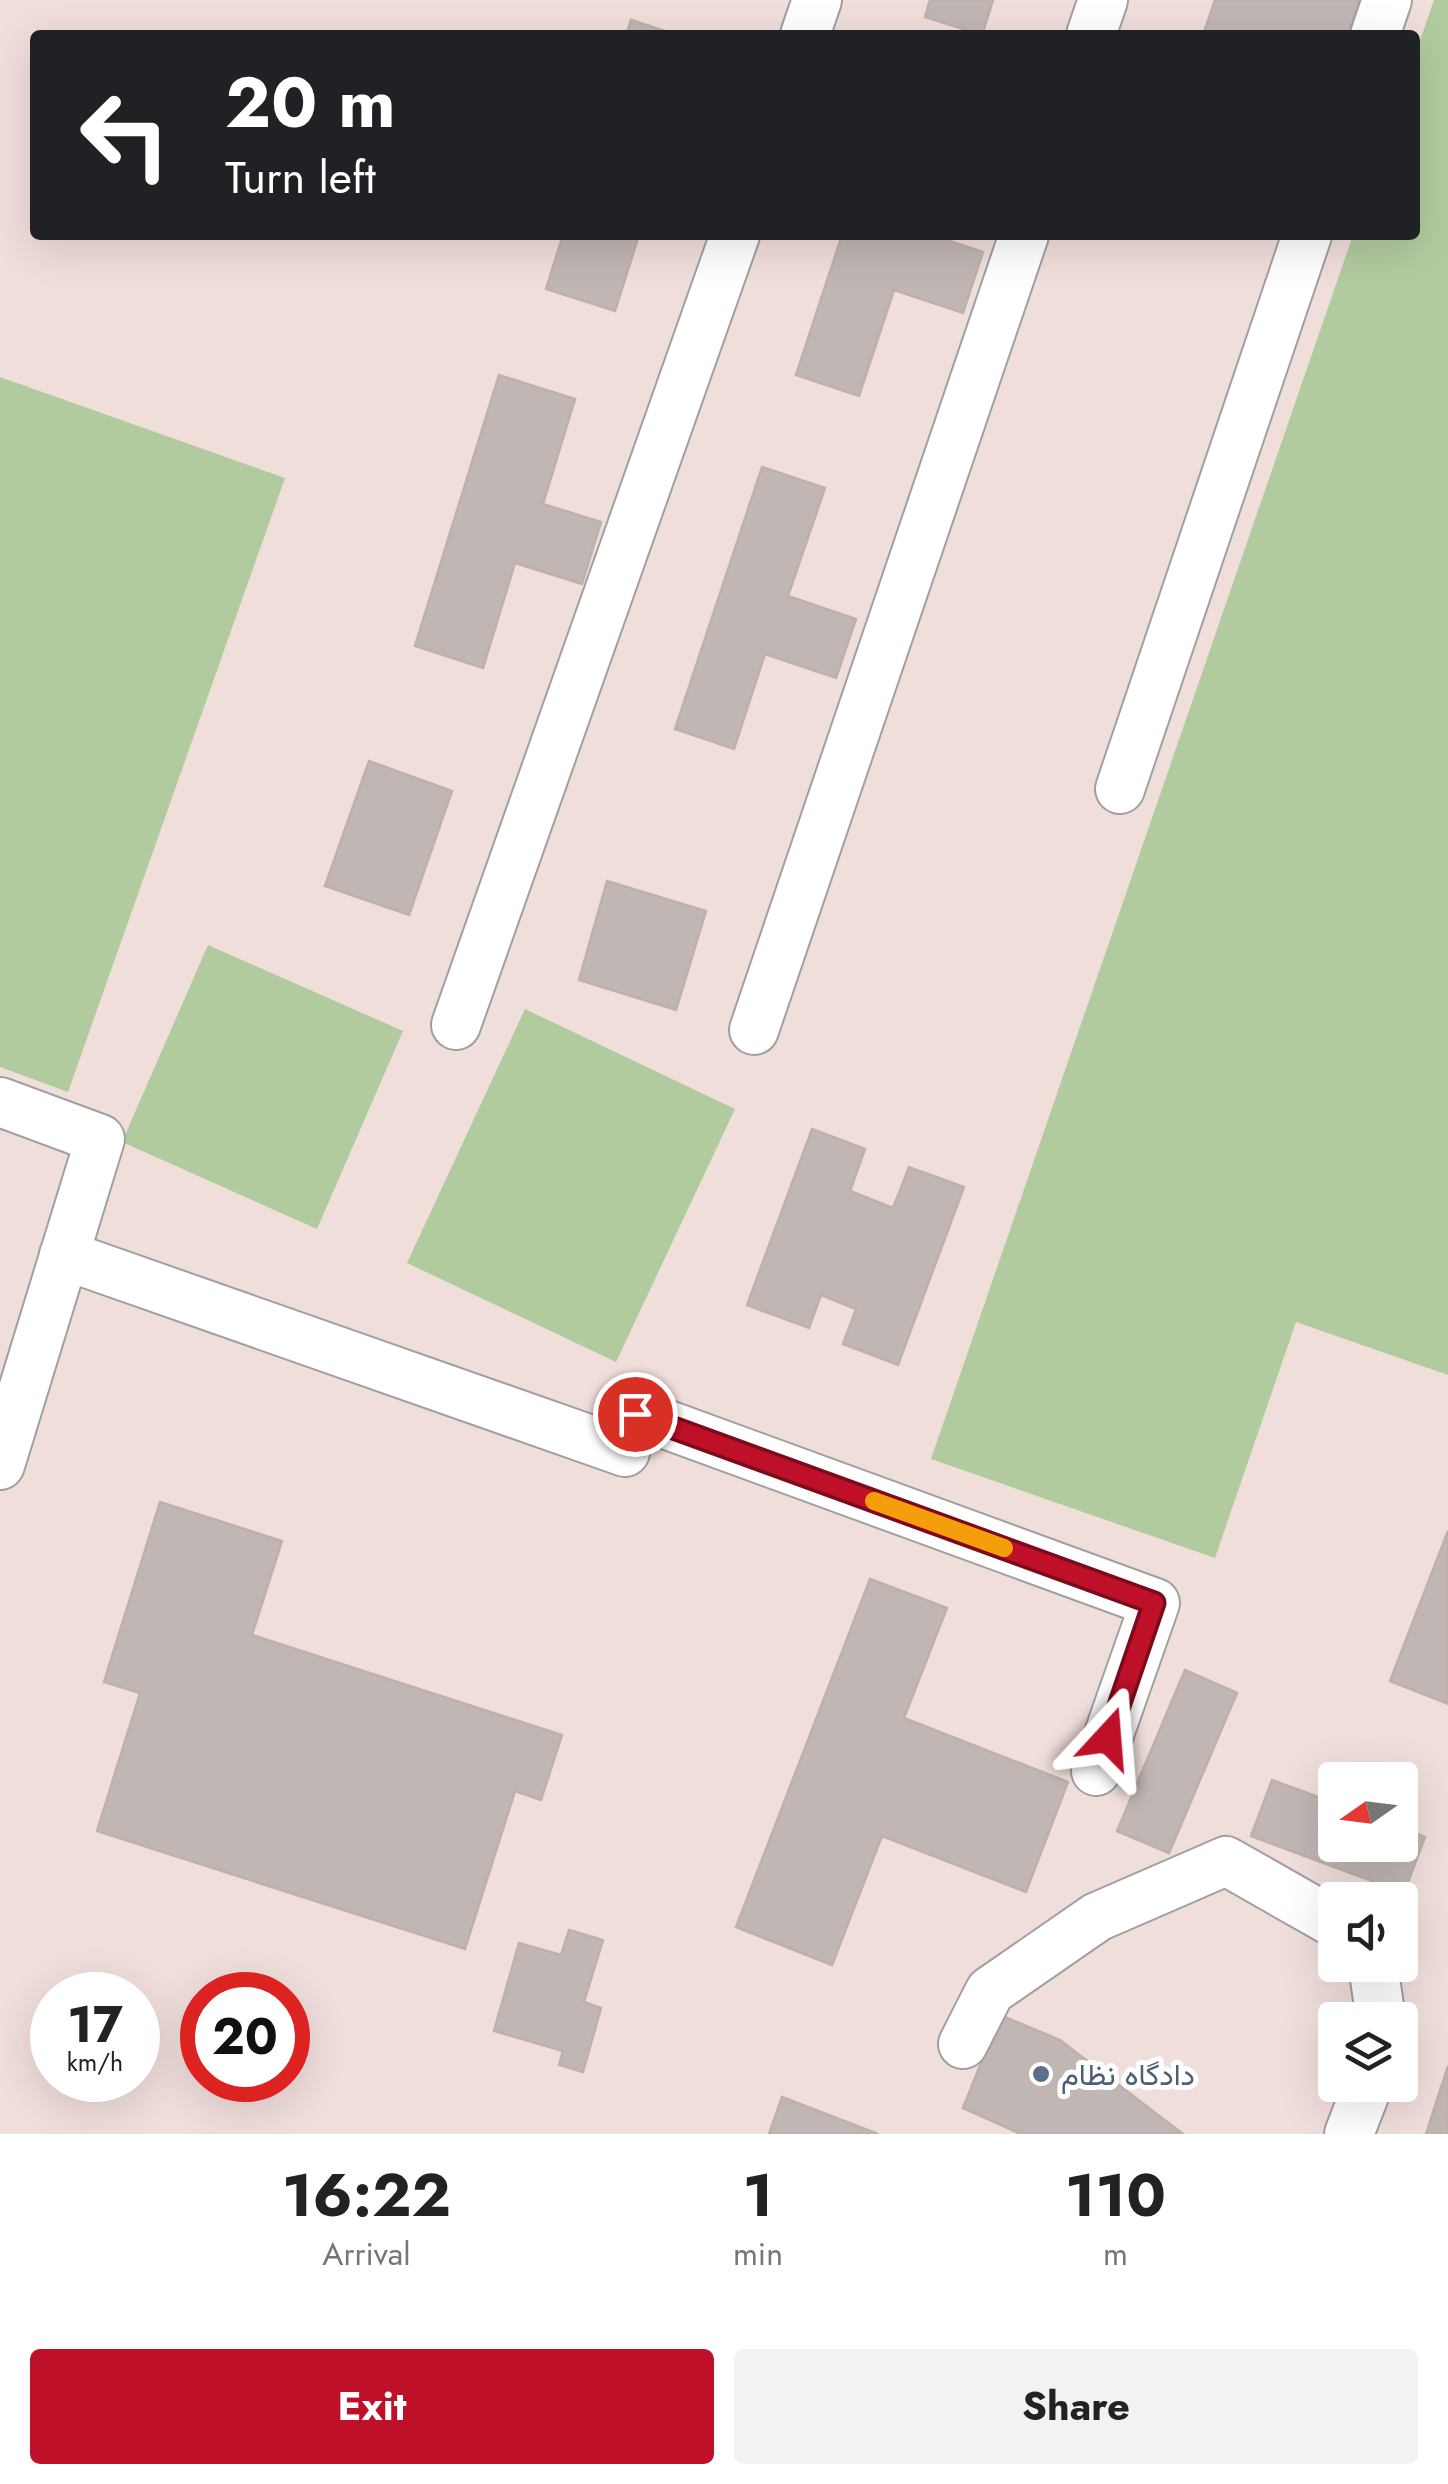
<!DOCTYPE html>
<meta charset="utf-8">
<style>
:root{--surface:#fff;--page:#f2f2f2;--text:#222;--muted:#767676;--accent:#bf1029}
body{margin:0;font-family:Jost,Vazirmatn,sans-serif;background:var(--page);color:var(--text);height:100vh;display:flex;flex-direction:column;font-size:38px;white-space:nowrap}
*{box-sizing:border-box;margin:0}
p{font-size:32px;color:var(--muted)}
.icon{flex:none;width:55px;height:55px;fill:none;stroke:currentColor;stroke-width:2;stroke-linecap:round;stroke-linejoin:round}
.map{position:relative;height:2134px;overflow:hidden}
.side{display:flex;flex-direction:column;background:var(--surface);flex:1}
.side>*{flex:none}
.hud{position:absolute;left:30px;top:30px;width:1390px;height:210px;border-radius:10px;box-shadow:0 10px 40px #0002;background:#202124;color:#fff;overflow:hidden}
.needle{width:65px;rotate:256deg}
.fabs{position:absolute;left:1318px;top:1762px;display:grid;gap:20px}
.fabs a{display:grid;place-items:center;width:100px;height:100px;border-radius:10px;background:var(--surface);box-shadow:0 10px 40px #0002;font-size:50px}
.speed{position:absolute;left:30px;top:1972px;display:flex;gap:20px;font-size:50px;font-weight:700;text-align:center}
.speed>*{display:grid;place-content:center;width:130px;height:130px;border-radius:50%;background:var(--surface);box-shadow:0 10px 40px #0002;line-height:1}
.speed small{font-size:25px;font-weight:400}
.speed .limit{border:15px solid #d22;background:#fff;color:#111}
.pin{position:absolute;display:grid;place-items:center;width:85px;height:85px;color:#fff;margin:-42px;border:5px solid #fff;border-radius:50%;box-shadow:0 2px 10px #0007}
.me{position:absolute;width:110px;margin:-55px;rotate:19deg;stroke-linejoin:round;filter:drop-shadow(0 0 8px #0008)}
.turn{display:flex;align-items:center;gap:35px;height:210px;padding:0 30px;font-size:45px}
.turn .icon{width:130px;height:130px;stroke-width:2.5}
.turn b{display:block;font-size:70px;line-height:85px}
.eta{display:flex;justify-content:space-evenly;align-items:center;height:170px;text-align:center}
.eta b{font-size:60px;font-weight:700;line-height:70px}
.cta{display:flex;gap:20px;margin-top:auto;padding:20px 30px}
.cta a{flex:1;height:115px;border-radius:10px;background:var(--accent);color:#fff;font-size:40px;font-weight:700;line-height:115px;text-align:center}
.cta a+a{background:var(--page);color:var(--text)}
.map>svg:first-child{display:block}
.military{fill:#f0dedb;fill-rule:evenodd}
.forest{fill:#b2cb9e}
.building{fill:#c0b6b3;stroke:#c0b0aa;stroke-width:2.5}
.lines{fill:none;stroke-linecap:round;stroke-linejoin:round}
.minor-casing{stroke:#a0a0a0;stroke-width:52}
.minor{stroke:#fff;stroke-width:48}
.route-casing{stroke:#7c0a1b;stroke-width:25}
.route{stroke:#bf1029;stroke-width:18}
.slow{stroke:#f59e0b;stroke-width:18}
.service-dot{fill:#5c6f8a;stroke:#fff;stroke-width:4}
.labels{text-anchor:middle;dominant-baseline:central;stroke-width:10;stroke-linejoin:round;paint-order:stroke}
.service-label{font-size:30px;fill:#4e5e75;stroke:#fff;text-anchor:start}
</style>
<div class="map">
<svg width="1448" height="2134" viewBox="0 0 1448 2134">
<rect width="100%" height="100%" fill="#efebe6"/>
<!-- military -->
<path class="military" d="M0,0H1448V2134H0ZM35,35H1415V235H35ZM1335,1780H1400V1845H1335ZM1335,1900H1400V1965H1335ZM52,1995H138V2080H52ZM202,1995H288V2080H202ZM1335,2020H1400V2085H1335Z"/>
<!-- forest -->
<g class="forest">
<polygon points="1434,0 1448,0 1448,1375 1296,1322 1215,1558 931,1459 1353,235 1415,235 1415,55"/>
<polygon points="0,377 285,478 68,1092 0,1067"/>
<polygon points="208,945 403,1031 317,1229 122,1142"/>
<polygon points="525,1009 735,1109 616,1362 407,1263"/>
</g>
<!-- building -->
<g class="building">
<polygon points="930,0 993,0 982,35 925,17"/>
<polygon points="1215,0 1359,0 1348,35 1203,35"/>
<polygon points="631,20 677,35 626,35"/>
<polygon points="563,235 639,235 615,311 546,289"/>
<polygon points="842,235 932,235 983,252 963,313 894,290 859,396 796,375"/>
<polygon points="499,375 575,399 543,504 601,522 582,584 515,563 483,668 415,646"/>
<polygon points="762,467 825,488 788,596 856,619 836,678 765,654 734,749 675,729"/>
<polygon points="369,761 452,791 409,915 325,886"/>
<polygon points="607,881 706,911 676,1010 579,980"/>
<polygon points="812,1129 865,1149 850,1191 893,1208 909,1167 964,1187 898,1365 843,1344 856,1309 821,1295 809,1328 747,1305"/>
<polygon points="160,1502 282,1541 252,1635 562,1735 541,1800 515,1791 465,1949 97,1831 140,1693 104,1682"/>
<polygon points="1448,1531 1448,1704 1390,1681"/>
<polygon points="870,1579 947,1608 904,1718 1068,1782 1026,1892 882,1836 832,1965 736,1927"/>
<polygon points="1185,1670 1237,1693 1169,1853 1117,1831"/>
<polygon points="1272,1780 1335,1803 1335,1845 1400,1845 1400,1828 1425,1837 1404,1893 1251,1836"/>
<polygon points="569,1930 603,1940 584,2002 601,2008 583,2072 559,2065 563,2051 494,2031 519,1943 561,1955"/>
<polygon points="1000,2015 1060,2040 1183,2134 1021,2134 963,2108"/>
<polygon points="1448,2066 1448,2134 1426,2134"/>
<polygon points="782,2097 878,2134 769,2134"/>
</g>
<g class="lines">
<defs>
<g id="minor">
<polyline points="805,35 817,0"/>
<polyline points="1091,35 1103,0"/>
<polyline points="1375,35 1387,0"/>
<polyline points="1120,789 1307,235"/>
<polyline points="456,1025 735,235"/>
<polyline points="754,1030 1024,235"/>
<polyline points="0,1102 100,1139 0,1465"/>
<polyline points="64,1255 625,1452 635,1413 1155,1603 1096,1771"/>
<polyline points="1373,1965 1381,2020"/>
<polyline points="963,2044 990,1991 1097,1917 1226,1861 1335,1923"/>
<polyline points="1349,2134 1368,2085"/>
</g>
</defs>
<!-- minor casing -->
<use href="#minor" class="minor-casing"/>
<!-- minor -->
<use href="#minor" class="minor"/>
</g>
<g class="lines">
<defs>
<polyline id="route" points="635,1414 1154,1603 1108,1738"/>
</defs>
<!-- route casing -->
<use href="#route" class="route-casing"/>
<!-- route -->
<use href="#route" class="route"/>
<!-- slow -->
<polyline class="slow" points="874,1501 1004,1548"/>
</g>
<!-- markers -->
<circle class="service-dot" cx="1041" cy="2074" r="10"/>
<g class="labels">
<!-- service labels -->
<g class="service-label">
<text x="1061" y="2074">دادگاه نظام</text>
</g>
</g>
</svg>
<div class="fabs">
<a><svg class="needle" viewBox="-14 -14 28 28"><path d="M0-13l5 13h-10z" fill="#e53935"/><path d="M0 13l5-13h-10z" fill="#767676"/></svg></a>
<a><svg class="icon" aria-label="sound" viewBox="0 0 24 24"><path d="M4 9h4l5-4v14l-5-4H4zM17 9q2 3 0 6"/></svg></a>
<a><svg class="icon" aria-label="layers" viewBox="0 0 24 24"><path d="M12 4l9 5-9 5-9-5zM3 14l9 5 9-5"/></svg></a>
</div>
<div class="speed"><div>17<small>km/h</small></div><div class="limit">20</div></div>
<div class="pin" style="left:635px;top:1414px;background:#d93025"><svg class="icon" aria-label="arrive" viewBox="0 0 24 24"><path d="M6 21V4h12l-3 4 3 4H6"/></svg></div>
<svg class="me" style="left:1108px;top:1738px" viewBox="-20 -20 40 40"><path d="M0-17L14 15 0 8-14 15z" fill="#bf1029" stroke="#fff" stroke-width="4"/></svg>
<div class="hud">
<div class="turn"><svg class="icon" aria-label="left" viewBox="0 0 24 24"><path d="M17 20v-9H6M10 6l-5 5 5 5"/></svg><div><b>20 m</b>Turn left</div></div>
</div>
</div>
<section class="side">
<div class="eta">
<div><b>16:22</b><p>Arrival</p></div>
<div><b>1</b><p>min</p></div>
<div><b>110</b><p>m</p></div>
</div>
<div class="cta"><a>Exit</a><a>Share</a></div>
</section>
